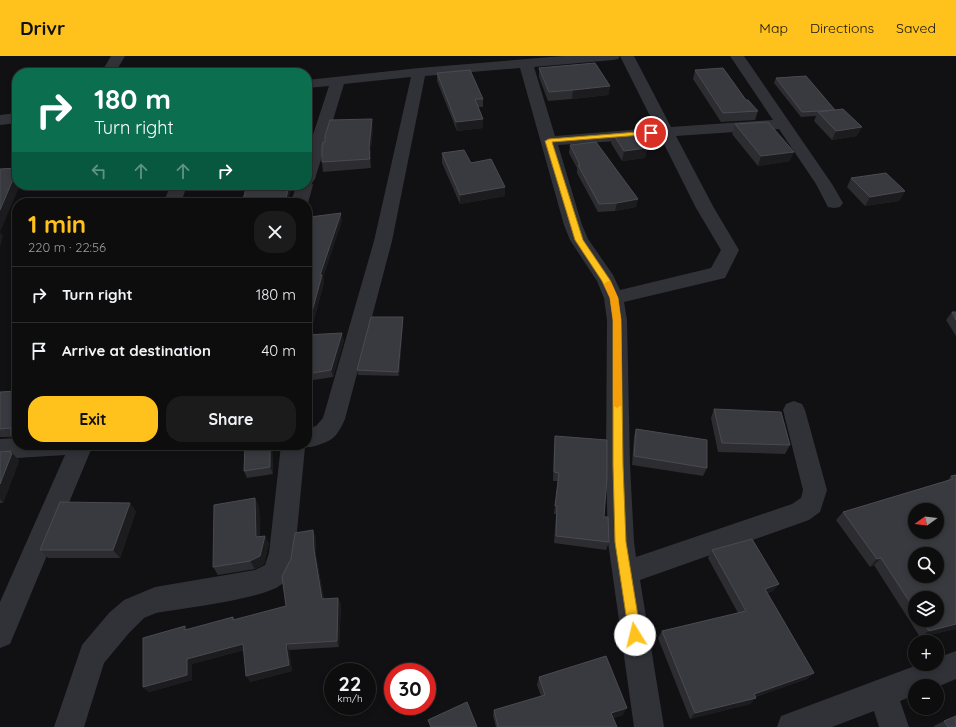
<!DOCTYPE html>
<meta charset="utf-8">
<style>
:root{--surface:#0d0d0e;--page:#1b1b1c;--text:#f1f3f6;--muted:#9a9c9e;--line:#2d2d2e;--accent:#ffc21c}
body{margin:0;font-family:Quicksand,sans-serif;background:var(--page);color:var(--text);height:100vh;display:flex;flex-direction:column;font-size:15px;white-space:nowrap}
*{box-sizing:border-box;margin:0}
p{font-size:13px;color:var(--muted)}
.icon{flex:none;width:22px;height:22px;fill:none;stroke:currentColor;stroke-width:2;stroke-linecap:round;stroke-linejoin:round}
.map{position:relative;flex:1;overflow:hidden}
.side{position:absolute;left:12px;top:142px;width:300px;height:252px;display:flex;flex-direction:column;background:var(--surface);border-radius:16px;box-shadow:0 2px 6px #0003,0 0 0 1px var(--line)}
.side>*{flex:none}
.top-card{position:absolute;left:12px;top:12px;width:300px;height:122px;border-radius:16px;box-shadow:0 2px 6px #0003,0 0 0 1px var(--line);background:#0b6e4f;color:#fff;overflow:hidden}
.needle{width:26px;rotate:255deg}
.tools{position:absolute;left:908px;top:447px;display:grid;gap:8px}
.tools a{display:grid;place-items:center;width:36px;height:36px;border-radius:50%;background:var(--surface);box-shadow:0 2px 6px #0003,0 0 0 1px var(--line);font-size:20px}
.speed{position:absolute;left:324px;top:607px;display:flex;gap:8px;font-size:20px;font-weight:700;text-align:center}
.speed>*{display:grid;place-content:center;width:52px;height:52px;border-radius:50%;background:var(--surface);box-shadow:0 2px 6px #0003,0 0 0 1px var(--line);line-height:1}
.speed small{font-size:10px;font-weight:400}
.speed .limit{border:6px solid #d22;background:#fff;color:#111}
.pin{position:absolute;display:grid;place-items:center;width:34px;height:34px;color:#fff;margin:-17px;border:2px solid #fff;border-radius:50%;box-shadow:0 1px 4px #0007}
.me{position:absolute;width:44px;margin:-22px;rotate:351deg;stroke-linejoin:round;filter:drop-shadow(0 0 3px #0008)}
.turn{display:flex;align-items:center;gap:14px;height:84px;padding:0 16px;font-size:18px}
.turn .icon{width:52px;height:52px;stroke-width:2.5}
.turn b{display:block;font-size:28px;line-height:34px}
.lanes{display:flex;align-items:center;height:38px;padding:0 16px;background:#0003;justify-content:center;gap:20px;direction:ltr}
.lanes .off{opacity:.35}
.round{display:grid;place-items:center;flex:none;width:42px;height:42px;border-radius:16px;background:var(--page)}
.head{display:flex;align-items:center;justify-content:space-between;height:68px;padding:0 16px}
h1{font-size:24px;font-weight:700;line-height:30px;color:var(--accent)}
.action{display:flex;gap:8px;margin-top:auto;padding:8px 16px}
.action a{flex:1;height:46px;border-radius:16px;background:var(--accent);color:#111;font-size:16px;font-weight:700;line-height:46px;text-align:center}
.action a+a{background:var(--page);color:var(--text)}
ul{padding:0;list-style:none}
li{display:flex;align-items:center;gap:12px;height:56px;padding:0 16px;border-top:1px solid var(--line)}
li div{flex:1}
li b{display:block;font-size:15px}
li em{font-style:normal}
header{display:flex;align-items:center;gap:24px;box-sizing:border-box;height:56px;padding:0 20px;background:var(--accent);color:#111}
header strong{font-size:19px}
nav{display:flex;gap:22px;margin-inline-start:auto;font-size:14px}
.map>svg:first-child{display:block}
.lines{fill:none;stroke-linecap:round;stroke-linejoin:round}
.minor{fill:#313238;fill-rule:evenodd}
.wall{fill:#2d2d31;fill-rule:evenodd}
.shaded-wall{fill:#1c1c1f}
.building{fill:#393a3f;stroke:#494b52;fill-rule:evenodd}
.route{fill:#ffc21c;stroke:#a67e12}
.slow{fill:#f59e0b}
</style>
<header>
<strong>Drivr</strong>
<nav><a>Map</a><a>Directions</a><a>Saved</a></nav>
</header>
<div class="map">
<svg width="956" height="671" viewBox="0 0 956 671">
<rect width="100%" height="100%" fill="#111113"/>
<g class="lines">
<!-- minor -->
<g class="minor">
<polygon points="111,0 125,0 115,17 101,17"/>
<path d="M563,0H620L618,3L613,4L534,11L555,80L656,72L620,0H634L671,71L773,64L730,0H744L832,128L843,147L840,151L834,152L828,151L816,128L779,73L676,80L714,152L739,194L725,222L624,246L627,264L630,409L634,486L636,501L792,448L801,442L803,434L783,354L786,348L794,345L802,348L805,354L827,434L820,456L809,464L640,524L664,671H634L608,486L606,409L607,264L604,242L597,225L570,184L564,169L520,12L425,20L392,185L345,363C339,376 335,384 321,388C315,390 310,392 305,391L295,497C293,507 290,521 282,528C265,543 183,552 156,557L144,562L129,577L104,607L84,671H54L82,589L109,557L124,544L155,531L255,514L265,509L269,497L281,389H307V373L316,370L323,362L374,185L411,21L344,28L315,123L312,127L313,129L308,147H290L297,129H307V97L329,30L307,32V24L419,12ZM661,82L696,152L721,194L711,212L620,234L613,219L588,183L582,169L558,89Z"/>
<polygon points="17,57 17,67 0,69 0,59"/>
<polygon points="171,129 187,129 181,147 163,147"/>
<polygon points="17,382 17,389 93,389 10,588 0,592 0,546 65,399 0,403 0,383"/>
<polygon points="956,595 956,623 937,631 915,630 915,639 900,645 909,671 879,671 874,655 832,671 777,671 781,660 920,608 937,608 937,602"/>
</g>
</g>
<!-- wall -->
<g class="wall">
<polygon points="539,12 610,30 608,39 572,43 548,45 539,21"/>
<polygon points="695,14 746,44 758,55 755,64 721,66 693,23"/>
<polygon points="437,17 483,43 483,51 478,51 483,63 483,72 457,75 437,25"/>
<polygon points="776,22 857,80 832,84 814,65 816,60 801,61 774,27"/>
<polygon points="735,68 790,105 758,110 732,78"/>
<polygon points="373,73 370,101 371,112 323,116 322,106"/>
<polygon points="613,78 647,92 645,102 622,105 611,87"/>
<polygon points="570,89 638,143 636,151 615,155 598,156 577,117 577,112 569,97"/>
<polygon points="442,97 471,107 505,131 505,140 460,148 442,107"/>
<polygon points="851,122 905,135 899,145 865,150 847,131"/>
<polygon points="307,159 311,161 342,164 323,221 324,226 310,279 344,284 333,321 307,325"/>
<polygon points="952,256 956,256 956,280 946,264"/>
<polygon points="403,266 399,320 358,319 357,314"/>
<polygon points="17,335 17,386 13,381 0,381 0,336"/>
<polygon points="714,353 790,389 785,398 718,396 711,362"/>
<polygon points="636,373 707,412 703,420 632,409 634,381"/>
<polygon points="555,380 604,461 609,486 606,494 554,487 556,458 554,458 558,425 553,425 554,389"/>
<polygon points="245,389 272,389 273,418 247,422 244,415"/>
<polygon points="0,396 18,403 19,405 3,447 0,447"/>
<path d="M956,419V573L920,581L874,509L870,511L836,464L843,456L948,424L951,420ZM915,542L937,564H915Z"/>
<polygon points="259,450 260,480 269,487 264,508 255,513 218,519 213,511"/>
<polygon points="136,455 120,502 48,502 40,494"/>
<polygon points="316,481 316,500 324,543 341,548 339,591 289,594 292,615 250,626 244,594 192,608 192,624 149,636 143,631 188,574 233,561 235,564 286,550"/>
<polygon points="712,494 779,528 773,535 767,537 814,617 807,623 755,641 750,648 690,663 658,582 662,575 738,557 708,502"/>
<polygon points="539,621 623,659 613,662 617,671 496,671 493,660 494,654 541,640 537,629"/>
<polygon points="944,665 956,671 935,671 934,670"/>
</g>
<!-- shaded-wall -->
<g class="shaded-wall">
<polygon points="610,30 608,39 572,43 573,34"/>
<polygon points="372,63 373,73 370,101 371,112 369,92"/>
<polygon points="483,63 483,72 457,75 456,66"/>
<polygon points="862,71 857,80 832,84 836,75"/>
<polygon points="647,92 645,102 622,105 624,95"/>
<polygon points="794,96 790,105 758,110 761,100"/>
<polygon points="17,114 17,129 20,129 0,176 3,180 0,191 0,154"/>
<polygon points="289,129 292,129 288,147 285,147"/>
<polygon points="505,131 505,140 460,148 460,139"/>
<polygon points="905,135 899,145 865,150 870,141"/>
<polygon points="638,143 636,151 615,155 617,147"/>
<polygon points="341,157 342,164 323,221 324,226 308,286 307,274 320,219"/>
<polygon points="403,261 403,266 399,320 398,316"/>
<polygon points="342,277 344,284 333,321 331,314"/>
<polygon points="270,389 272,389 273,418 270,411"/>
<polygon points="11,395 19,405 3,447 0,443 0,428"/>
<polygon points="255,442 259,450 260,489 256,481"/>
<polygon points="130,447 136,455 120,502 113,494"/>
<polygon points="313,474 316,481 316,500 325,549 322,543 314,494"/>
<polygon points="265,480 269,487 264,508 255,513 250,505"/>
<polygon points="881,502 874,509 870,511 877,503"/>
<polygon points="779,528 773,535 759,540 765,533"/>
<polygon points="338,542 341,548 339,591 337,585"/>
<polygon points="956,568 956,573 920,581 929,575"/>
<polygon points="243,588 247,593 192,608 192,624 149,636 143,631 187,603"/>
<polygon points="286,588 289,594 292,615 250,626 246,620"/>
<polygon points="814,617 807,623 748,643 754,638"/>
<polygon points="756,642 750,648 690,663 695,657"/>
<polygon points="627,652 623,659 608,664 611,657"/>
</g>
<!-- building -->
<g class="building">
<polygon points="595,7 610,30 573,34 549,36 539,12"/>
<polygon points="723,12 746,44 748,44 758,55 723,57 695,14"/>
<polygon points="470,14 483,43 475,43 483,63 456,66 437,17"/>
<polygon points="806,20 835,54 802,56 776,22"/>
<polygon points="843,53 862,71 836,75 818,56"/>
<polygon points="372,63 369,92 370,103 322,106 322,91 323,86 325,86 325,80 330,64"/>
<polygon points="768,66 794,96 761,100 735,68"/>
<polygon points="636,76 647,92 624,95 613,78"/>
<polygon points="596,86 638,143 617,147 599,148 578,109 580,109 570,89"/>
<polygon points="464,94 471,107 491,103 505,131 460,139 442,97"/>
<polygon points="17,112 17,114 0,154 0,113"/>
<polygon points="886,117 905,135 870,141 851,122"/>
<polygon points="247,129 289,129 285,147 242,147"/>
<polygon points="341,157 320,219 322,219 307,274 307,159 310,159 310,161"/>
<polygon points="952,256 956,256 956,264"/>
<polygon points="371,261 403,261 398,316 357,314"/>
<polygon points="342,277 331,314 307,318 307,279"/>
<polygon points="17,335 17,379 11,379 11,374 10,372 0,373 0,336"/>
<polygon points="714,353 781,356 790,389 722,387"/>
<polygon points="636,373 707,384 707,412 634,400"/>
<polygon points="555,380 607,384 607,422 604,461 608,461 609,486 556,480 557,450 555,450 559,417 554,416"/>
<polygon points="245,389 270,389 270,411 244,415"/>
<polygon points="11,395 10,397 12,397 0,428 0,396"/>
<path d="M956,419V568L929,575L922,564H937V542H915V554L881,502L877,503L843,456L953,423L951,420ZM915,454H937V476H915ZM915,498H937V520H915Z"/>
<polygon points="255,442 256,481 265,480 260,500 250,505 213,511 214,449"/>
<polygon points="60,446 130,447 113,494 40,494"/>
<polygon points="313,474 314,494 322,543 338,542 337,585 286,588 289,609 246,620 243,588 187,603 187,619 143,631 143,582 185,570 185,574 233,561 233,564 286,550 282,520 291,503 295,477"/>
<polygon points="752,483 779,528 765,533 814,617 754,638 756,642 695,657 662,575 746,555 712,494"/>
<polygon points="606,600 627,652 611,657 617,671 498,671 494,654 545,639 539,621"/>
<polygon points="467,646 477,671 431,671 428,664"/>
<polygon points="956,660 956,671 948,671 944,665"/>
</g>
<!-- route -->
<polygon class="route" points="651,75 655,77 654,78 552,86 583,184 610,224 618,242 621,264 623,409 626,486 641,579 639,583 635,585 631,583 629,579 615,486 613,409 613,264 610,242 602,225 575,184 545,85 549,83"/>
<!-- slow -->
<polygon class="slow" points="608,225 611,226 618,242 621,264 622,349 617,352 613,349 613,264 610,242 604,228"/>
</svg>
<div class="tools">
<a><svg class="needle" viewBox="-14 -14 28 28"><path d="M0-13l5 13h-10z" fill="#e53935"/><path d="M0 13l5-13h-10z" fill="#9a9c9e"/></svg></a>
<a><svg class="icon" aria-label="search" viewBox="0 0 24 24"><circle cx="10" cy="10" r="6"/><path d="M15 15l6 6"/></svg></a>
<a><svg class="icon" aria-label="layers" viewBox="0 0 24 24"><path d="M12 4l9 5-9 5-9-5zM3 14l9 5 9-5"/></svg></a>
<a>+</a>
<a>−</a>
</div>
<div class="speed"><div>22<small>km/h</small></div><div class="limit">30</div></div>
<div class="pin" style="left:651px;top:77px;background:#d93025"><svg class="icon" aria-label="arrive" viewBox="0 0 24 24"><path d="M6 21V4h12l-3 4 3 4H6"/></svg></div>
<svg class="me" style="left:635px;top:579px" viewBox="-20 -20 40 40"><circle r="19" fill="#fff"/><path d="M0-13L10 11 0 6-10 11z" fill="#ffc21c"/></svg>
<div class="top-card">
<div class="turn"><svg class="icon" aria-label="right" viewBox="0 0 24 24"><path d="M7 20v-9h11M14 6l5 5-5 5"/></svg><div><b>180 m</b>Turn right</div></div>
<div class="lanes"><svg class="icon off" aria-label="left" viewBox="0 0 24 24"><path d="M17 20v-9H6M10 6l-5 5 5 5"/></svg><svg class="icon off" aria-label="ahead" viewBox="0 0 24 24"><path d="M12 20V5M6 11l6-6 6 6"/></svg><svg class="icon off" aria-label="ahead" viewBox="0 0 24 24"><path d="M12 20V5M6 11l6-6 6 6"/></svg><svg class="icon" aria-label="right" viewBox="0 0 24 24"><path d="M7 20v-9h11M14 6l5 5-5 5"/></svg></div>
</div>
<section class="side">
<div class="head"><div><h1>1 min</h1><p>220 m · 22:56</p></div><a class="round"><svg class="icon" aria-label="close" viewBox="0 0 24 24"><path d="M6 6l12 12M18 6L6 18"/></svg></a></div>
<ul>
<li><svg class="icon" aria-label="right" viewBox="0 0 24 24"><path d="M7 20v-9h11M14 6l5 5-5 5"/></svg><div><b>Turn right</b></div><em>180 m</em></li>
<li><svg class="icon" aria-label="arrive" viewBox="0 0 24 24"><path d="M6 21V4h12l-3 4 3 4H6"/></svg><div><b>Arrive at destination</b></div><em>40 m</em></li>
</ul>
<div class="action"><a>Exit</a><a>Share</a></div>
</section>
</div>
